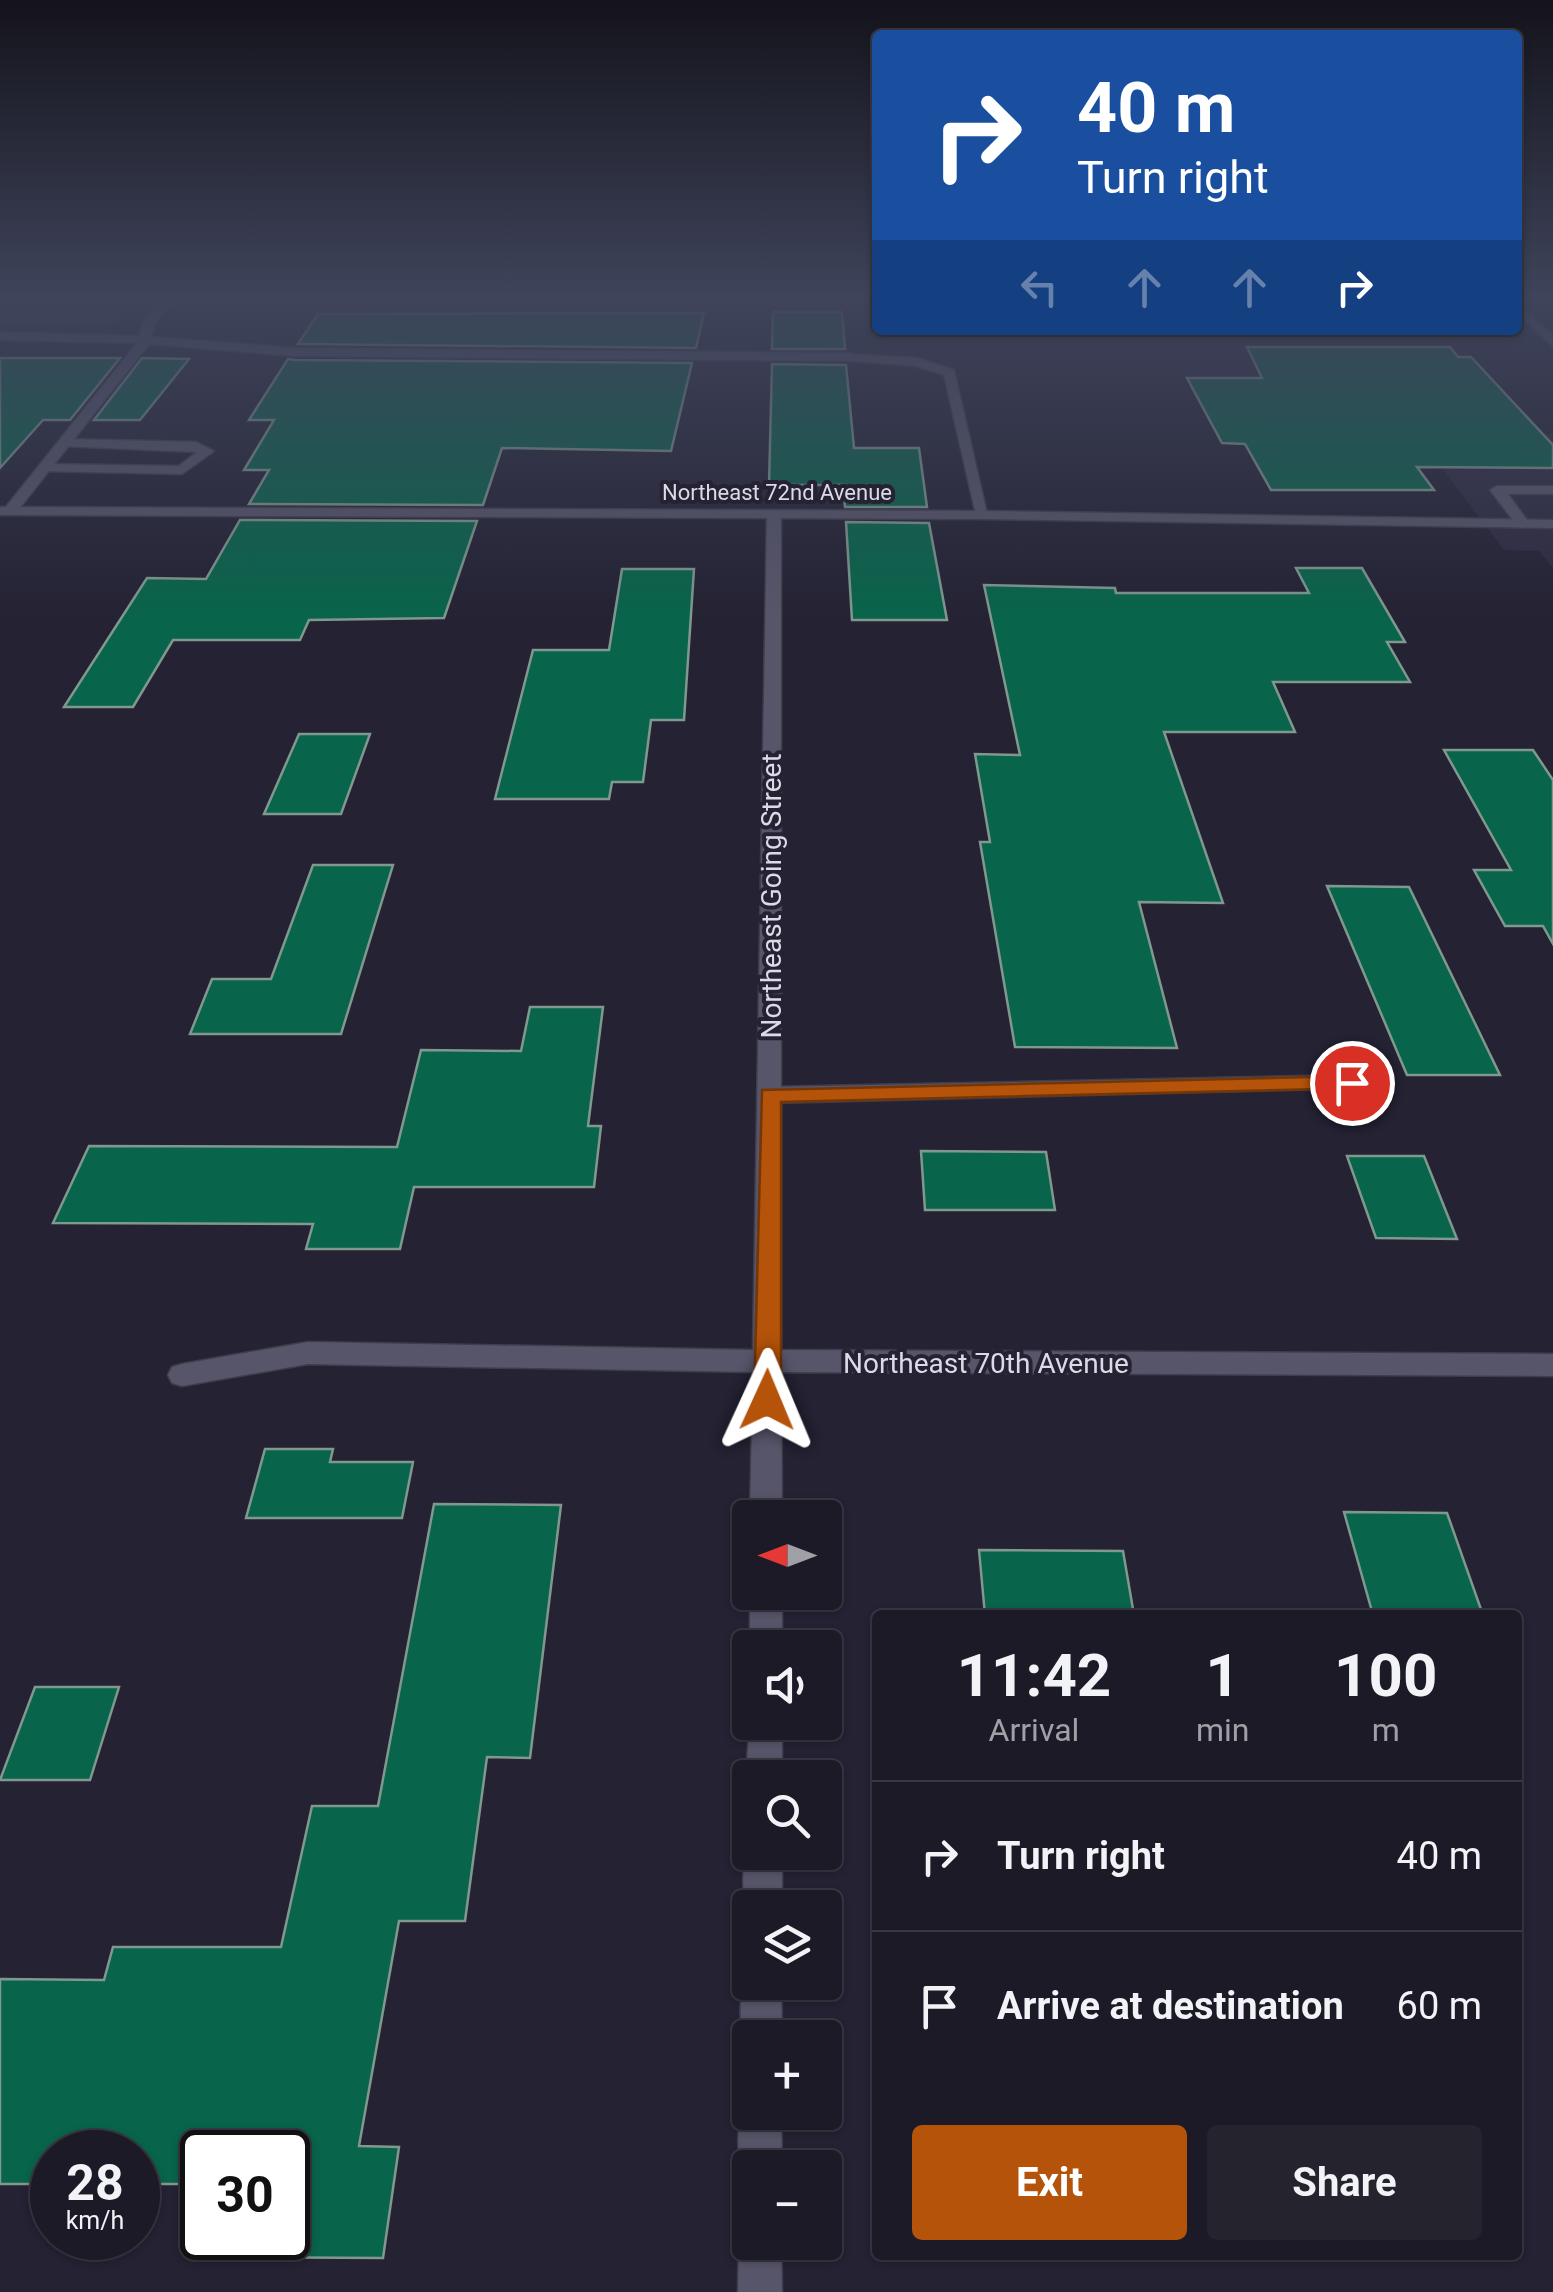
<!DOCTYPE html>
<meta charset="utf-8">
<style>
:root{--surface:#1b1a26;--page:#24232e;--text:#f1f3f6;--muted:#a0a1a7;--line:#393843;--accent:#b45309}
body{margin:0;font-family:Roboto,sans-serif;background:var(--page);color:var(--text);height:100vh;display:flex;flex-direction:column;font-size:38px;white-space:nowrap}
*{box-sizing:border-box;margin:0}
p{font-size:32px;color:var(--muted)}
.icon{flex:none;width:55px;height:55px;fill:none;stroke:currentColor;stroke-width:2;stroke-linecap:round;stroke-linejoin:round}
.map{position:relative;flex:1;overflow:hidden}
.drawer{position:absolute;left:872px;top:1610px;width:650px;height:650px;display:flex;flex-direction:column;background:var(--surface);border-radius:10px;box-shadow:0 2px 8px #0004,0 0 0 2px var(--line)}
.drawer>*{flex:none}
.hud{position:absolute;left:872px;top:30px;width:650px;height:305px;border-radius:10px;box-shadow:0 2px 8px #0004,0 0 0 2px var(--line);background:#1a4fa0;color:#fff;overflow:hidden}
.needle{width:65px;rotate:270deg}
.fabs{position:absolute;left:732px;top:1500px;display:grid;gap:20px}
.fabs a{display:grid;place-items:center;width:110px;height:110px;border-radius:10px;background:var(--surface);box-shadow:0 2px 8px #0004,0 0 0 2px var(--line);font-size:50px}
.speed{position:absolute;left:30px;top:2130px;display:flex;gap:20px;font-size:50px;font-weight:700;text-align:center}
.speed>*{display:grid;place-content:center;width:130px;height:130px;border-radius:50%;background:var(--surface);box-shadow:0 2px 8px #0004,0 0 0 2px var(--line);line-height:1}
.speed small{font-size:25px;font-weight:400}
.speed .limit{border:5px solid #111;border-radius:15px;background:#fff;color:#111}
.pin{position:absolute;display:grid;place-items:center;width:85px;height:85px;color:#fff;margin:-42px;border:5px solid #fff;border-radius:50%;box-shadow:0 2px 10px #0007}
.me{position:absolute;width:110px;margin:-55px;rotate:1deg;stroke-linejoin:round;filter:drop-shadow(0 0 8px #0008)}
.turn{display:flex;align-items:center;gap:35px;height:210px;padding:0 40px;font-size:45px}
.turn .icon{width:130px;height:130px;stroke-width:2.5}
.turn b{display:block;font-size:70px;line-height:85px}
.lanes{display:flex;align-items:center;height:95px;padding:0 40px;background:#0003;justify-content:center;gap:50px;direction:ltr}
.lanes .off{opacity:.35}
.eta{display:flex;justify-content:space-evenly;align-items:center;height:170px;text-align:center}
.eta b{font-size:60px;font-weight:700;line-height:70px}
.action{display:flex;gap:20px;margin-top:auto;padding:20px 40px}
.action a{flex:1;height:115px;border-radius:10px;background:var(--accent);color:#fff;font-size:40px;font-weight:700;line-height:115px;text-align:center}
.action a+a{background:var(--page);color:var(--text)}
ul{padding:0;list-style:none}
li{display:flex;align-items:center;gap:30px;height:150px;padding:0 40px;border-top:2px solid var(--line)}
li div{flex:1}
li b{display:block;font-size:38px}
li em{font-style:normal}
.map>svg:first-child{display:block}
.built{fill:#2e2b40}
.building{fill:#08644a;stroke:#80988e;stroke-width:2.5}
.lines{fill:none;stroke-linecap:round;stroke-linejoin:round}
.service-casing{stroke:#3f3d4b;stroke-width:3}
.minor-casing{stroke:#3f3d4b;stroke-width:3}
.tertiary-casing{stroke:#3f3d4b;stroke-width:3}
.service{fill:#575569;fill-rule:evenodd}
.minor{fill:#575569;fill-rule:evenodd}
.tertiary{fill:#575569;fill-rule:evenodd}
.route{fill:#b45309;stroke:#753606;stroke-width:2.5}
.labels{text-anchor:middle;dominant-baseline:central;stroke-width:8;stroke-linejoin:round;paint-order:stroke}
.far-street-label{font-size:22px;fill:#dbdae6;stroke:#242233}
.street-label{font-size:28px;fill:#dbdae6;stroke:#242233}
</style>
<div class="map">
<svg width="1553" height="2292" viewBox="0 0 1553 2292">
<rect width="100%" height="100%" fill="#242233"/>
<!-- built -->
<g class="built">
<polygon points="0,298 138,298 113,325 0,324"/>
<polygon points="1416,434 1553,434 1553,568 1539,551 1504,550"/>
</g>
<!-- building -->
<g class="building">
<polygon points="773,312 842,312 845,349 772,349"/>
<polygon points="704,313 696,348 298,344 318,314"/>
<polygon points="1247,347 1450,347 1458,357 1471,357 1553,445 1553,468 1417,467 1434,490 1271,490 1245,444 1222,443 1187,378 1262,378"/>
<polygon points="0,358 120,358 70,420 43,420 0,468"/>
<polygon points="142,358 189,359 140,420 94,420"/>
<polygon points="288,359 295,360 692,363 671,451 502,448 483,505 249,504 269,470 244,470 274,420 249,420"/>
<polygon points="772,364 846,365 854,448 919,448 927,507 845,507 843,485 769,485"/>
<polygon points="240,520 477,521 444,618 309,620 300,640 173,640 133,707 64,707 147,578 206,579"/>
<polygon points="846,522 929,523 947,620 852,620"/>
<polygon points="1296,568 1362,568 1405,642 1387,642 1410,682 1273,682 1295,732 1164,732 1223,903 1139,902 1177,1048 1015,1047 980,842 990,842 975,754 1020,755 984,585 1115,588 1116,593 1309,593"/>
<polygon points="622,569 694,569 684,720 651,720 643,782 612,782 609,799 495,799 533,650 609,650"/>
<polygon points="299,734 370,734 341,814 264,814"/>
<polygon points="1444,750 1533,750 1553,780 1553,944 1543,926 1505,926 1474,870 1511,870"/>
<polygon points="313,865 393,865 341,1034 190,1034 212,979 271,979"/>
<polygon points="1327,886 1409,887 1500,1075 1407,1075"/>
<polygon points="530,1007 603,1007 588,1126 601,1126 594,1187 414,1187 400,1249 306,1249 313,1224 53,1223 89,1146 397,1147 421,1050 521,1051"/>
<polygon points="921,1151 1046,1152 1055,1210 925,1210"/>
<polygon points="1347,1156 1424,1156 1457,1239 1376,1238"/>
<polygon points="265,1449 333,1449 330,1462 413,1462 402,1518 246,1518"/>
<polygon points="434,1504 561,1505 530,1758 487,1757 465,1921 399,1921 359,2146 399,2147 383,2258 216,2257 220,2238 288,2238 288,2152 202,2152 202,2184 138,2184 138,2152 52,2152 52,2184 0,2184 0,1979 104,1980 113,1947 281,1947 312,1806 378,1806"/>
<polygon points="1344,1512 1447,1513 1483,1615 1373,1615"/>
<polygon points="979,1550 1123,1551 1134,1615 985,1615"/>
<polygon points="35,1687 119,1687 90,1780 0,1780"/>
</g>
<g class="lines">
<defs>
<g id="service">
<polygon points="848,354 917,358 954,370 988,518 976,515 944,375 916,366 852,361"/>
<polygon points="65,439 196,442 214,451 182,474 40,471 40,465 45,464 179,466 197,452 60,446 58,443"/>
<polygon points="1553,486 1553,494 1508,494 1530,524 1523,528 1518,527 1490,490 1497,486"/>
<polygon points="1352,1075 1360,1078 1364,1083 1360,1088 770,1103 758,1095 770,1087"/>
</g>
<g id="minor">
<polygon points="163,298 175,298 156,321 151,337 295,348 852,353 858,357 852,361 295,356 149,344 15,514 5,514 5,508 137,343 0,340 0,332 139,336 144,320"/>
<polygon points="774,510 781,514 781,1350 1553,1354 1553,1376 781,1372 782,1518 750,1518 753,1372 308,1364 182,1386 172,1383 168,1375 172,1367 182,1364 308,1342 753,1350 767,514"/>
<polygon points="750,1592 782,1592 782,1648 750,1648 750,1651"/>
<polygon points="750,1717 750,1722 782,1722 782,1778 750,1778 750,1786 746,1778"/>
<path d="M750,1842V1852H782V1908H750V1921C741,1900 741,1863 750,1842Z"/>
<path d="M750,1968V1982H781L782,2038H750V2053C737,2033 738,1988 750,1968Z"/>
<path d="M750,2096V2112H781L782,2168H750V2184C734,2167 735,2114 750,2096Z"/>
<polygon points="750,2225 750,2242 781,2242 782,2292 738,2292 739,2242"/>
</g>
<g id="tertiary">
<polygon points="1518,305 1553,335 1553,346 1518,314"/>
<polygon points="0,507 983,511 1553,520 1553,528 983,519 0,515"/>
</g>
</defs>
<!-- service casing -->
<use href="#service" class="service-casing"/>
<!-- minor casing -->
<use href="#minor" class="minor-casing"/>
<!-- tertiary casing -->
<use href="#tertiary" class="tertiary-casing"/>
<!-- service -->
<use href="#service" class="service"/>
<!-- minor -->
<use href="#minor" class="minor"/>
<!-- tertiary -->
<use href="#tertiary" class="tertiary"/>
</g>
<!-- sky -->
<linearGradient id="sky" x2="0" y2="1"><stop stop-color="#14131c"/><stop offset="0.48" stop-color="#3f445b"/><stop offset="1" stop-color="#3f445b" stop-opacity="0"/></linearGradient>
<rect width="1553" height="619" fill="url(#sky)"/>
<!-- route -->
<polygon class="route" points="1352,1076 1360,1078 1360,1088 781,1102 781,1400 777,1408 758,1408 754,1400 762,1090"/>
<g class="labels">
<!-- far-street labels -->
<g class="far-street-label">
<text x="777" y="492">Northeast 72nd Avenue</text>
</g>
<!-- street labels -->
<g class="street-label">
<text transform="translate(771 896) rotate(-90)">Northeast Going Street</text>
<text x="986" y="1363">Northeast 70th Avenue</text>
</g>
</g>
</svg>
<div class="fabs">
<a><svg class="needle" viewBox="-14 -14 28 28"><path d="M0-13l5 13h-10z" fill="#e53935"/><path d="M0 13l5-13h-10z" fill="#a0a1a7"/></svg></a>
<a><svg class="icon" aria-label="sound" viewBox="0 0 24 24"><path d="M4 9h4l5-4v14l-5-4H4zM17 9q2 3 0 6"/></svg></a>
<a><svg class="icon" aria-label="search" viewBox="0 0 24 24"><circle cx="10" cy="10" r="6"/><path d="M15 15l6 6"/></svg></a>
<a><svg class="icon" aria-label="layers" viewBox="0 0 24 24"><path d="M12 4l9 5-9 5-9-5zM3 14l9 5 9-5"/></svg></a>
<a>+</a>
<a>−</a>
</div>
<div class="speed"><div>28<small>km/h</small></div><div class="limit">30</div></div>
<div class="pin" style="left:1352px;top:1083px;background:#d93025"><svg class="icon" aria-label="arrive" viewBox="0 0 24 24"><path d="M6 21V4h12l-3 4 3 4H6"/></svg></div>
<svg class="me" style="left:767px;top:1400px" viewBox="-20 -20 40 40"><path d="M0-17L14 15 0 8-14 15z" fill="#b45309" stroke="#fff" stroke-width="4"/></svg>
<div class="hud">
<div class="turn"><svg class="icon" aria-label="right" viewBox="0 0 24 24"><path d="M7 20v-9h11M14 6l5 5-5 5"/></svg><div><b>40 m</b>Turn right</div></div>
<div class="lanes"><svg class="icon off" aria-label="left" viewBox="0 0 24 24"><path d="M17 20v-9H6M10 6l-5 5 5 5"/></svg><svg class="icon off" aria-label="ahead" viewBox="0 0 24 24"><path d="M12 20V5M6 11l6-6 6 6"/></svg><svg class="icon off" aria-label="ahead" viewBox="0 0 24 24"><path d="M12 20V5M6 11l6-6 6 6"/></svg><svg class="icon" aria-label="right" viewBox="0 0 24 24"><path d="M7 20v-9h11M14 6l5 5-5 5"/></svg></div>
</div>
<section class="drawer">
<div class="eta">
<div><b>11:42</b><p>Arrival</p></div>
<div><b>1</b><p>min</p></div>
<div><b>100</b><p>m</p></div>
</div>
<ul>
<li><svg class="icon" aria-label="right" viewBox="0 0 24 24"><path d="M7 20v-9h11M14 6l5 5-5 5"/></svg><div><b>Turn right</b></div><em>40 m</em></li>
<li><svg class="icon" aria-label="arrive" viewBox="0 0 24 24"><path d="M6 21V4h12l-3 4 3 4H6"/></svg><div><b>Arrive at destination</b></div><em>60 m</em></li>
</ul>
<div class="action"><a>Exit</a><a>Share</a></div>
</section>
</div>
